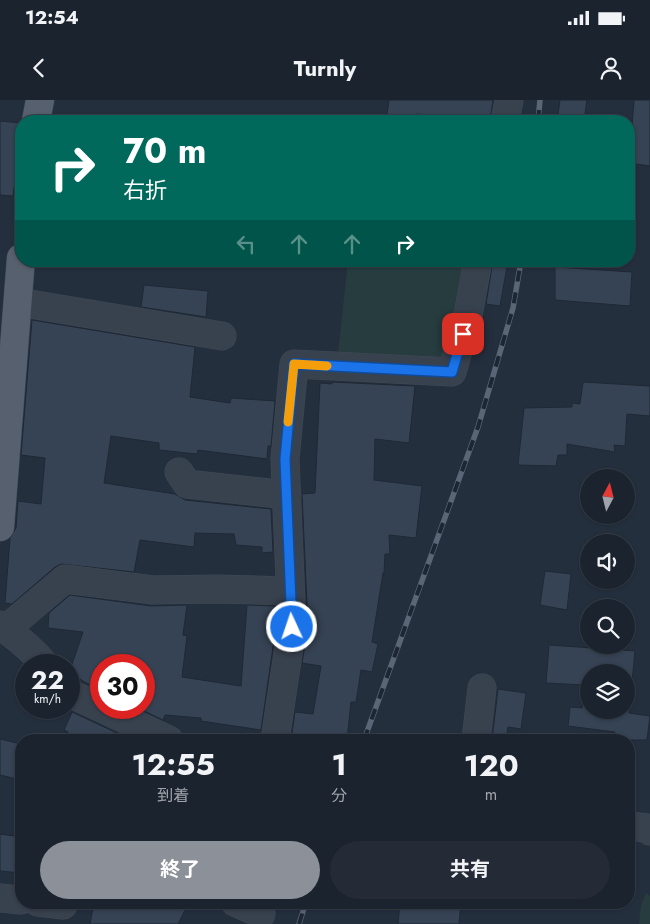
<!DOCTYPE html>
<html lang="ja">
<meta charset="utf-8">
<style>
:root{--surface:#1b232e;--page:#242b36;--text:#f1f3f6;--muted:#a0a4aa;--line:#39404a;--accent:#8c9099}
body{margin:0;font-family:Jost,"Noto Sans JP",sans-serif;background:var(--page);color:var(--text);height:100vh;display:flex;flex-direction:column;font-size:19px;white-space:nowrap}
*{box-sizing:border-box;margin:0}
p{font-size:16px;color:var(--muted)}
.icon{flex:none;width:28px;height:28px;fill:none;stroke:currentColor;stroke-width:2;stroke-linecap:round;stroke-linejoin:round}
.map{position:relative;flex:1;overflow:hidden}
.details{position:absolute;left:15px;top:634px;width:620px;height:175px;display:flex;flex-direction:column;background:var(--surface);border-radius:20px;box-shadow:0 1px 4px #0004,0 0 0 1px var(--line)}
.details>*{flex:none}
.top-card{position:absolute;left:15px;top:15px;width:620px;height:152px;border-radius:20px;box-shadow:0 1px 4px #0004,0 0 0 1px var(--line);background:#00695c;color:#fff;overflow:hidden}
.needle{width:32px;rotate:7deg}
.buttons{position:absolute;left:580px;top:369px;display:grid;gap:10px}
.buttons a{display:grid;place-items:center;width:55px;height:55px;border-radius:50%;background:var(--surface);box-shadow:0 1px 4px #0004,0 0 0 1px var(--line);font-size:25px}
.speed{position:absolute;left:15px;top:554px;display:flex;gap:10px;font-size:25px;font-weight:700;text-align:center}
.speed>*{display:grid;place-content:center;width:65px;height:65px;border-radius:50%;background:var(--surface);box-shadow:0 1px 4px #0004,0 0 0 1px var(--line);line-height:1}
.speed small{font-size:12px;font-weight:400}
.speed .limit{border:8px solid #d22;background:#fff;color:#111}
.pin{position:absolute;display:grid;place-items:center;width:42px;height:42px;color:#fff;margin:-21px;border-radius:10px;box-shadow:0 2px 8px #0006}
.me{position:absolute;width:55px;margin:-28px;rotate:357deg;stroke-linejoin:round;filter:drop-shadow(0 0 4px #0008)}
.turn{display:flex;align-items:center;gap:18px;height:105px;padding:0 25px;font-size:22px}
.turn .icon{width:65px;height:65px;stroke-width:2.5}
.turn b{display:block;font-size:35px;line-height:42px}
.lanes{display:flex;align-items:center;height:48px;padding:0 25px;background:#0003;justify-content:center;gap:25px;direction:ltr}
.lanes .off{opacity:.35}
.eta{display:flex;justify-content:space-evenly;align-items:center;height:85px;text-align:center}
.eta b{font-size:30px;font-weight:700;line-height:35px}
.action{display:flex;gap:10px;margin-top:auto;padding:10px 25px}
.action a{flex:1;height:58px;border-radius:30px;background:var(--accent);color:#fff;font-size:20px;font-weight:700;line-height:58px;text-align:center}
.action a+a{background:var(--page);color:var(--text)}
.status{display:flex;justify-content:space-between;align-items:center;height:35px;padding:0 25px;background:var(--surface);direction:ltr}
.status svg{height:14px;fill:currentColor}
header{display:flex;justify-content:space-between;align-items:center;height:65px;padding:0 25px;background:var(--surface);font-size:22px;font-weight:700}
.map>svg:first-child{display:block}
.green{fill:#263c3f}
.building{fill:#364354;stroke:#1f2835;fill-rule:evenodd}
.lines{fill:none;stroke-linecap:round;stroke-linejoin:round}
.minor-casing{stroke:#414a57;stroke-width:29}
.major-casing{stroke:#414a57;stroke-width:29}
.minor{stroke:#38414e;stroke-width:28}
.major{stroke:#56606e;stroke-width:28}
.rail-casing{stroke:#5a6575;stroke-width:5.5}
.rail{stroke:#1d2633;stroke-width:4;stroke-dasharray:11;stroke-linecap:butt}
.route-casing{stroke:#114b97;stroke-width:12}
.route{stroke:#1a73e8;stroke-width:9}
.slow{stroke:#f59e0b;stroke-width:9}
</style>
<div class="status"><b>12:54</b><svg viewBox="0 0 49 12"><path d="M0 12V9h3v3zM5 12V6h3v6zM10 12V3h3v9zM15 12V0h3v12zM26 1h20v11H26zM47 4h2v5h-2z"/></svg></div>
<header><svg class="icon" aria-label="back" viewBox="0 0 24 24"><path d="M15 5l-7 7 7 7"/></svg>Turnly<svg class="icon" aria-label="person" viewBox="0 0 24 24"><circle cx="12" cy="8" r="4"/><path d="M4 21q1-7 8-7t8 7"/></svg></header>
<div class="map">
<svg width="650" height="824" viewBox="0 0 650 824">
<rect width="100%" height="100%" fill="#242f3e"/>
<!-- green -->
<g class="green">
<polygon points="348,161 466,161 449,261 338,253"/>
<polygon points="646,793 650,796 650,824 639,824 641,805"/>
</g>
<!-- building -->
<g class="building">
<polygon points="389,0 493,0 490,21 459,21 459,19 417,14 416,21 386,21"/>
<polygon points="560,0 587,0 584,21 557,21"/>
<polygon points="634,0 650,0 650,66 629,63"/>
<polygon points="0,21 21,23 21,36 13,96 0,95"/>
<polygon points="493,161 508,161 500,206 486,204"/>
<polygon points="555,167 632,172 630,206 555,200"/>
<polygon points="144,185 208,191 206,217 141,207"/>
<polygon points="32,220 195,247 190,297 230,303 231,298 275,301 271,346 268,346 267,359 198,350 197,354 159,350 159,343 111,336 104,383 175,394 185,400 271,409 273,452 262,453 262,447 236,445 234,434 195,433 194,447 140,440 134,472 61,464 55,467 12,504 5,503 10,438 16,428 18,401 41,404 45,358 21,355"/>
<polygon points="332,282 415,286 409,343 375,339 374,380 422,386 416,438 389,435 390,454 385,454 384,473 383,473 372,542 378,544 372,572 361,570 356,602 351,602 347,640 291,640 295,612 313,614 321,566 302,563 308,526 302,394 315,393 320,283 332,284"/>
<polygon points="583,282 650,286 650,316 627,314 625,346 614,345 615,352 567,344 567,355 558,355 556,366 518,365 524,308 572,307 572,303 580,304"/>
<polygon points="545,471 571,474 567,510 540,505"/>
<polygon points="70,495 151,506 187,505 183,535 187,536 182,577 241,586 247,505 276,506 276,526 261,630 201,621 201,618 165,615 163,620 144,611 144,565 101,565 101,591 69,573 83,532 48,528 49,513"/>
<path d="M549,545L635,551L629,613L650,616L647,640H614L615,632L568,626L570,607L582,608L585,585L546,583ZM589,572H626V610H589Z"/>
<polygon points="498,589 526,593 521,629 508,627 506,640 492,640"/>
<polygon points="72,612 132,640 64,640 68,632 64,630"/>
<polygon points="0,639 21,644 21,680 0,675"/>
<polygon points="0,734 21,737 21,773 0,771"/>
<polygon points="94,802 189,802 178,824 90,824"/>
<polygon points="400,802 461,802 459,824 398,824"/>
</g>
<g class="lines">
<defs>
<g id="minor">
<polyline points="505,21 509,0"/>
<polyline points="18,202 222,236"/>
<polyline points="179,372 187,384 287,395"/>
<path d="M0,525C17,537 32,549 45,565"/>
<polyline points="6,529 65,479 153,490 216,489 290,491"/>
<polyline points="69,593 169,640"/>
<polyline points="275,640 292,527 285,359 294,264 452,272 468,215 478,161"/>
<polyline points="476,640 482,588"/>
<polyline points="629,726 647,728 650,731"/>
<polyline points="0,798 21,800"/>
<polyline points="38,802 63,805"/>
<polyline points="235,802 261,814"/>
</g>
<g id="major">
<polyline points="36,21 40,0"/>
<polyline points="0,427 21,158"/>
</g>
</defs>
<!-- minor casing -->
<use href="#minor" class="minor-casing"/>
<!-- major casing -->
<use href="#major" class="major-casing"/>
<!-- minor -->
<use href="#minor" class="minor"/>
<!-- major -->
<use href="#major" class="major"/>
<defs>
<g id="rail">
<polyline points="538,21 540,0"/>
<polyline points="364,640 478,327 513,208 521,161"/>
<polyline points="299,824 306,802"/>
</g>
</defs>
<!-- rail casing -->
<use href="#rail" class="rail-casing"/>
<!-- rail -->
<use href="#rail" class="rail"/>
</g>
<g class="lines">
<defs>
<polyline id="route" points="292,527 285,359 294,264 452,272 463,234"/>
</defs>
<!-- route casing -->
<use href="#route" class="route-casing"/>
<!-- route -->
<use href="#route" class="route"/>
<!-- slow -->
<polyline class="slow" points="288,322 294,264 327,266"/>
</g>
</svg>
<div class="buttons">
<a><svg class="needle" viewBox="-14 -14 28 28"><path d="M0-13l5 13h-10z" fill="#e53935"/><path d="M0 13l5-13h-10z" fill="#a0a4aa"/></svg></a>
<a><svg class="icon" aria-label="sound" viewBox="0 0 24 24"><path d="M4 9h4l5-4v14l-5-4H4zM17 9q2 3 0 6"/></svg></a>
<a><svg class="icon" aria-label="search" viewBox="0 0 24 24"><circle cx="10" cy="10" r="6"/><path d="M15 15l6 6"/></svg></a>
<a><svg class="icon" aria-label="layers" viewBox="0 0 24 24"><path d="M12 4l9 5-9 5-9-5zM3 14l9 5 9-5"/></svg></a>
</div>
<div class="speed"><div>22<small>km/h</small></div><div class="limit">30</div></div>
<div class="pin" style="left:463px;top:234px;background:#d93025"><svg class="icon" aria-label="arrive" viewBox="0 0 24 24"><path d="M6 21V4h12l-3 4 3 4H6"/></svg></div>
<svg class="me" style="left:292px;top:527px" viewBox="-20 -20 40 40"><circle r="17" fill="#1a73e8" stroke="#fff" stroke-width="3"/><path d="M0-11L8 9 0 5-8 9z" fill="#fff"/></svg>
<div class="top-card">
<div class="turn"><svg class="icon" aria-label="right" viewBox="0 0 24 24"><path d="M7 20v-9h11M14 6l5 5-5 5"/></svg><div><b>70 m</b>右折</div></div>
<div class="lanes"><svg class="icon off" aria-label="left" viewBox="0 0 24 24"><path d="M17 20v-9H6M10 6l-5 5 5 5"/></svg><svg class="icon off" aria-label="ahead" viewBox="0 0 24 24"><path d="M12 20V5M6 11l6-6 6 6"/></svg><svg class="icon off" aria-label="ahead" viewBox="0 0 24 24"><path d="M12 20V5M6 11l6-6 6 6"/></svg><svg class="icon" aria-label="right" viewBox="0 0 24 24"><path d="M7 20v-9h11M14 6l5 5-5 5"/></svg></div>
</div>
<section class="details">
<div class="eta">
<div><b>12:55</b><p>到着</p></div>
<div><b>1</b><p>分</p></div>
<div><b>120</b><p>m</p></div>
</div>
<div class="action"><a>終了</a><a>共有</a></div>
</section>
</div>
